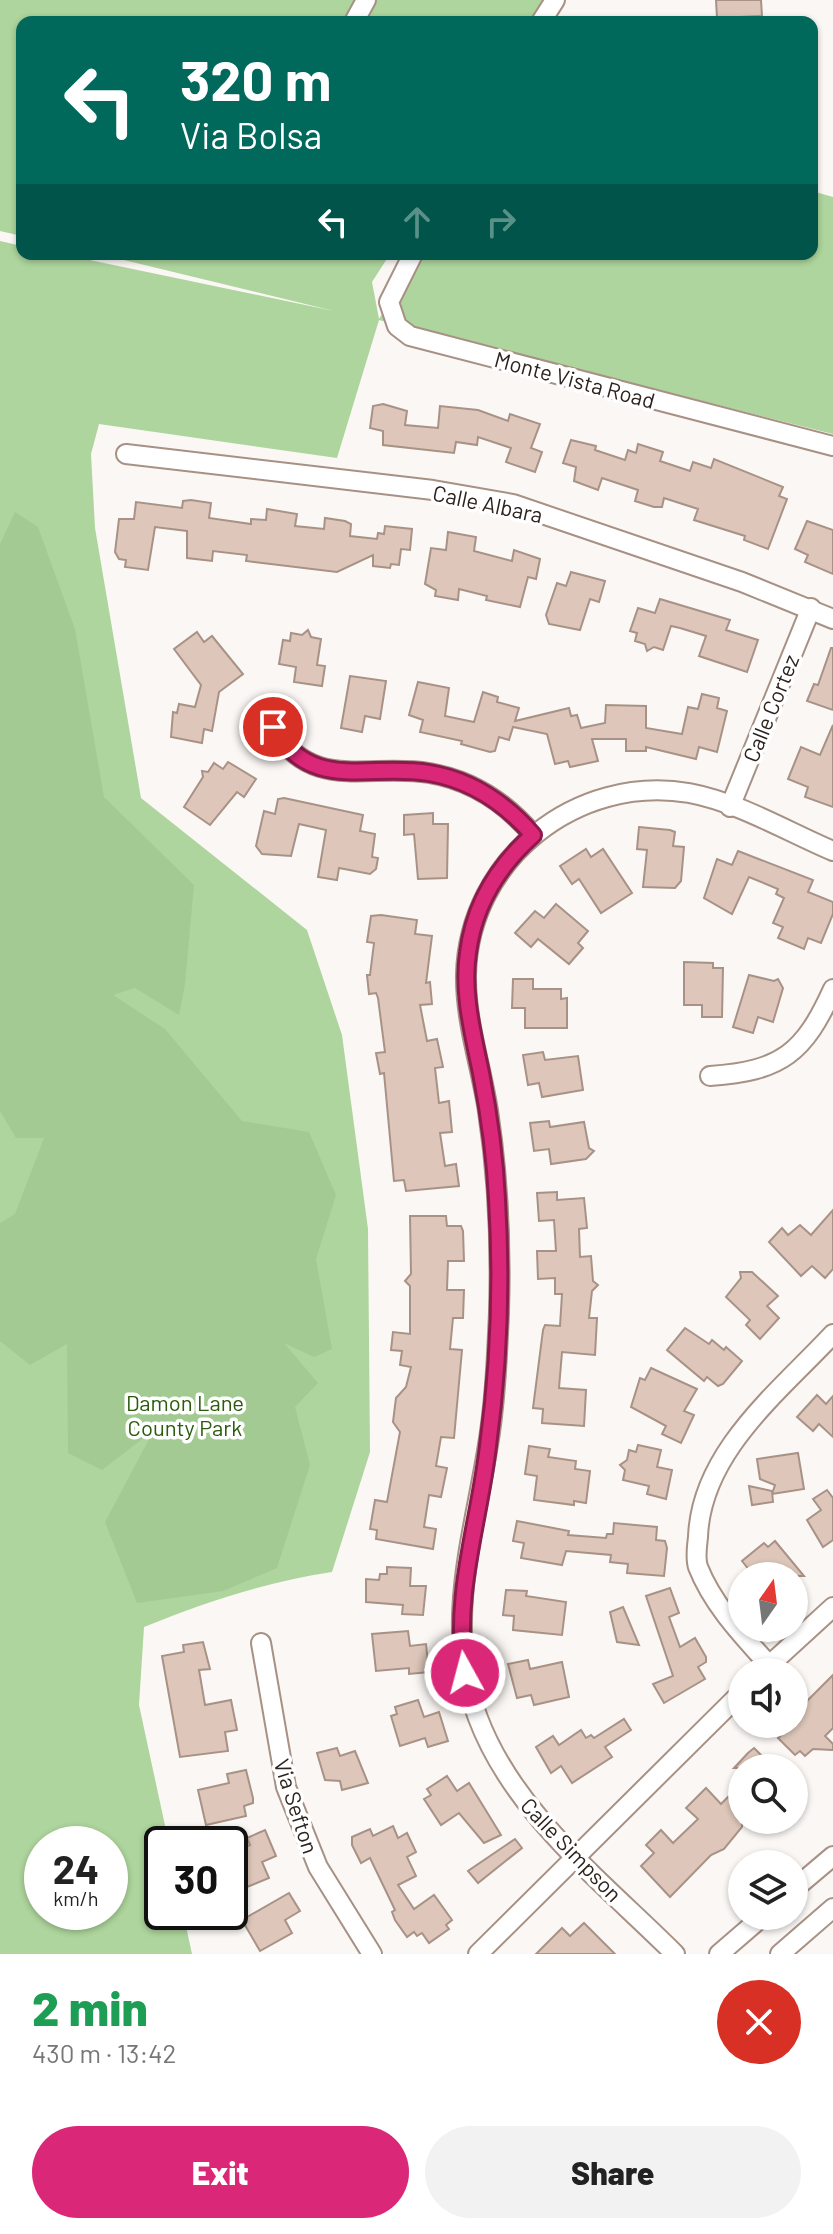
<!DOCTYPE html>
<meta charset="utf-8">
<style>
:root{--surface:#fff;--page:#f2f2f2;--text:#222;--muted:#767676;--accent:#db2777}
body{margin:0;font-family:Barlow,sans-serif;background:var(--page);color:var(--text);height:100vh;display:flex;flex-direction:column;font-size:30px;white-space:nowrap}
*{box-sizing:border-box;margin:0}
p{font-size:26px;color:var(--muted)}
.icon{flex:none;width:44px;height:44px;fill:none;stroke:currentColor;stroke-width:2;stroke-linecap:round;stroke-linejoin:round}
.map{position:relative;height:1954px;overflow:hidden}
.drawer{display:flex;flex-direction:column;background:var(--surface);flex:1}
.drawer>*{flex:none}
.hud{position:absolute;left:16px;top:16px;width:802px;height:244px;border-radius:16px;box-shadow:0 2px 6px #0004;background:#00695c;color:#fff;overflow:hidden}
.needle{width:52px;rotate:14deg}
.fabs{position:absolute;left:728px;top:1562px;display:grid;gap:16px}
.fabs a{display:grid;place-items:center;width:80px;height:80px;border-radius:50%;background:var(--surface);box-shadow:0 2px 6px #0004;font-size:40px}
.speed{position:absolute;left:24px;top:1826px;display:flex;gap:16px;font-size:40px;font-weight:700;text-align:center}
.speed>*{display:grid;place-content:center;width:104px;height:104px;border-radius:50%;background:var(--surface);box-shadow:0 2px 6px #0004;line-height:1}
.speed small{font-size:20px;font-weight:400}
.speed .limit{border:4px solid #111;border-radius:12px;background:#fff;color:#111}
.pin{position:absolute;display:grid;place-items:center;width:68px;height:68px;color:#fff;margin:-34px;border:4px solid #fff;border-radius:50%;box-shadow:0 2px 8px #0007}
.me{position:absolute;width:88px;margin:-44px;rotate:353deg;stroke-linejoin:round;filter:drop-shadow(0 0 6px #0008)}
.turn{display:flex;align-items:center;gap:28px;height:168px;padding:0 32px;font-size:36px}
.turn .icon{width:104px;height:104px;stroke-width:2.5}
.turn b{display:block;font-size:56px;line-height:68px}
.lanes{display:flex;align-items:center;height:76px;padding:0 32px;background:#0003;justify-content:center;gap:40px;direction:ltr}
.lanes .off{opacity:.35}
.round{display:grid;place-items:center;flex:none;width:84px;height:84px;border-radius:42px;background:var(--page)}
.headline{display:flex;align-items:center;justify-content:space-between;height:136px;padding:0 32px}
h1{font-size:48px;font-weight:800;line-height:60px;color:#1e9e55}
.button{display:flex;gap:16px;margin-top:auto;padding:16px 32px}
.button a{flex:1;height:92px;border-radius:48px;background:var(--accent);color:#fff;font-size:32px;font-weight:800;line-height:92px;text-align:center}
.button a+a{background:var(--page);color:var(--text)}
.map>svg:first-child{display:block}
.green{fill:#aed59d;fill-rule:evenodd}
.forest{fill:#a3ca92}
.building{fill:#dec7ba;stroke:#a89286;stroke-width:2}
.lines{fill:none;stroke-linecap:round;stroke-linejoin:round}
.minor-casing{stroke:#a79185;stroke-width:22}
.minor{stroke:#fff;stroke-width:18}
.route-casing{stroke:#8e194d;stroke-width:20}
.route{stroke:#db2777;stroke-width:14}
.labels{text-anchor:middle;dominant-baseline:central;stroke-width:7;stroke-linejoin:round;paint-order:stroke}
.street-label{font-size:22px;fill:#2c231e;stroke:#fff}
.park-label{font-size:22px;fill:#2b5b0c;stroke:#fff}
</style>
<div class="map">
<svg width="833" height="1954" viewBox="0 0 833 1954">
<rect width="100%" height="100%" fill="#fbf7f4"/>
<!-- green -->
<g class="green">
<polygon points="0,0 552,0 538,22 22,22 22,236 0,231"/>
<path d="M812,191L833,197V434L379,320L337,458L99,424L91,454L95,528L141,798L307,930L342,1035L368,1229L370,1452L332,1572C266,1582 206,1602 144,1627L139,1705L169,1844H162V1912H183L192,1954H0V241L22,246V254H61L334,311L99,254H390L372,282L379,319L419,254H812ZM42,1844H110V1912H42Z"/>
</g>
<!-- forest -->
<polygon class="forest" points="15,512 38,527 75,629 104,797 194,885 185,984 179,1015 135,988 113,995 165,1029 242,1121 309,1132 336,1195 316,1259 332,1349 314,1357 284,1343 318,1383 295,1407 310,1465 277,1568 223,1591 137,1603 105,1522 154,1430 102,1470 68,1453 67,1344 30,1365 0,1341 0,1223 15,1214 44,1138 16,1138 0,1111 0,544"/>
<!-- building -->
<g class="building">
<polygon points="716,0 761,0 762,16 717,18"/>
<polygon points="383,404 407,411 405,425 438,428 440,406 478,410 508,421 510,414 540,424 531,448 542,452 535,472 506,462 511,448 478,437 477,445 456,442 454,453 383,445 383,431 370,428 373,406"/>
<polygon points="571,440 596,446 595,450 625,460 628,450 636,453 638,444 663,452 660,461 690,471 693,462 711,468 714,459 783,487 779,496 787,499 768,549 744,540 745,536 694,520 698,509 664,498 662,507 654,507 635,501 638,490 602,478 598,490 574,481 576,467 563,463"/>
<polygon points="191,500 211,503 209,518 251,524 251,519 266,520 267,509 297,514 295,526 324,529 325,518 345,521 351,524 350,536 377,539 378,533 384,534 385,526 412,529 410,550 401,549 399,565 391,564 390,568 373,566 373,555 337,572 246,561 247,555 213,551 212,561 187,558 187,531 155,527 148,570 125,567 126,560 119,559 115,552 119,519 134,519 136,502 182,508 183,501"/>
<polygon points="807,521 833,530 833,574 805,562 808,555 795,549"/>
<polygon points="448,532 476,537 474,551 512,561 514,550 540,559 536,579 528,577 520,607 486,600 487,596 459,589 458,600 435,596 436,590 425,584 431,548 446,550"/>
<polygon points="571,572 605,581 599,602 590,599 580,630 549,624 546,615 557,583 566,586"/>
<polygon points="660,599 730,620 726,630 758,640 747,672 699,656 706,636 680,628 671,626 663,650 654,647 647,651 645,644 635,641 637,633 630,631 638,608 655,613"/>
<polygon points="308,630 311,637 321,639 317,665 325,666 322,686 294,682 296,667 279,664 283,640 290,641 291,633 302,635"/>
<polygon points="197,632 204,642 212,636 243,674 219,692 212,731 204,729 202,743 171,737 173,712 177,713 179,704 195,707 201,685 174,649"/>
<polygon points="831,648 833,648 833,710 807,701 814,684 818,685"/>
<polygon points="350,676 386,681 380,719 365,716 362,732 341,728"/>
<polygon points="418,682 449,688 445,716 474,722 483,692 498,697 497,702 519,708 515,721 569,708 571,716 577,715 581,728 605,723 606,705 646,706 646,728 682,734 688,707 698,709 702,694 719,698 717,708 727,711 717,752 699,747 696,759 646,747 646,751 626,751 626,739 592,739 598,761 570,767 568,761 555,764 547,734 513,727 509,740 499,737 495,751 490,752 461,744 462,741 420,732 423,720 409,715"/>
<polygon points="833,725 833,807 805,797 808,787 788,779 801,747 820,755"/>
<polygon points="228,762 256,779 244,797 237,792 210,825 184,807 203,777 202,771 208,772 214,763 223,769"/>
<polygon points="284,798 363,815 360,831 375,834 372,857 378,858 376,869 370,874 339,868 337,880 318,877 326,830 299,824 291,856 262,854 256,846 264,811 275,814 278,799"/>
<polygon points="433,813 433,824 448,824 447,878 418,879 414,834 404,835 404,815"/>
<polygon points="639,827 670,830 675,832 673,846 684,847 681,881 675,888 643,887 647,850 637,849"/>
<polygon points="586,849 591,857 603,849 632,893 601,913 579,879 572,884 560,866"/>
<polygon points="738,851 813,880 808,892 833,902 833,914 821,943 808,938 804,949 778,938 783,927 773,923 784,898 776,894 778,889 749,877 732,914 704,898 717,859 732,865"/>
<polygon points="556,904 588,931 578,943 583,948 569,964 538,939 531,947 515,933 535,911 544,918"/>
<polygon points="381,915 417,920 415,934 432,936 426,983 430,982 432,1004 420,1005 427,1041 437,1039 443,1067 435,1068 439,1103 449,1101 452,1132 440,1133 445,1166 456,1164 459,1186 406,1191 404,1180 394,1181 384,1073 380,1074 376,1053 385,1052 378,998 376,993 369,994 367,975 370,975 374,943 367,942 371,916"/>
<polygon points="684,962 713,963 713,968 723,968 722,1017 702,1017 702,1005 684,1005"/>
<polygon points="749,975 774,981 778,979 783,988 773,1022 758,1017 753,1033 733,1027"/>
<polygon points="513,979 533,979 533,989 561,989 561,999 567,998 567,1028 525,1028 525,1008 512,1008"/>
<polygon points="543,1052 545,1060 578,1056 583,1090 542,1097 539,1083 528,1085 523,1055"/>
<polygon points="549,1121 550,1127 584,1122 589,1148 594,1151 586,1159 551,1164 549,1149 534,1151 530,1123"/>
<polygon points="557,1192 557,1200 584,1198 587,1228 579,1229 580,1257 591,1256 593,1281 598,1285 592,1291 589,1318 597,1318 595,1355 562,1352 559,1388 586,1390 584,1426 542,1423 543,1409 533,1408 543,1330 545,1325 560,1326 562,1294 555,1294 555,1278 538,1279 537,1251 556,1251 554,1220 539,1221 537,1193"/>
<polygon points="833,1210 833,1269 825,1278 812,1266 801,1276 769,1242 782,1228 788,1235 800,1225 811,1235"/>
<polygon points="410,1216 446,1216 447,1226 461,1226 463,1231 464,1261 448,1261 447,1290 464,1290 463,1318 453,1318 450,1349 462,1350 454,1438 441,1437 436,1466 447,1468 441,1497 429,1495 424,1527 436,1529 433,1549 376,1539 377,1530 370,1529 375,1500 387,1502 400,1432 393,1422 396,1398 406,1387 411,1367 400,1365 402,1351 391,1350 393,1332 410,1334 410,1286 405,1281 411,1274"/>
<polygon points="740,1272 752,1272 778,1296 767,1306 779,1318 760,1339 746,1325 750,1320 726,1297 741,1278"/>
<polygon points="685,1328 709,1344 712,1340 724,1350 726,1347 742,1361 723,1384 718,1386 707,1377 704,1381 667,1350"/>
<polygon points="651,1368 697,1389 684,1411 694,1415 681,1443 662,1434 666,1426 631,1407 640,1378 645,1380"/>
<polygon points="817,1395 826,1404 833,1396 833,1437 819,1424 813,1431 797,1417"/>
<polygon points="638,1445 661,1450 657,1467 672,1470 666,1499 647,1494 649,1486 623,1480 625,1470 620,1465 627,1460 629,1450 636,1452"/>
<polygon points="529,1446 550,1449 548,1457 576,1461 575,1469 590,1471 586,1503 574,1501 574,1505 534,1500 537,1476 525,1474"/>
<polygon points="798,1453 804,1489 772,1494 775,1485 760,1479 757,1459"/>
<polygon points="749,1486 772,1491 773,1502 752,1505"/>
<polygon points="827,1490 833,1498 833,1540 823,1547 807,1520 821,1510 813,1499"/>
<polygon points="517,1521 569,1531 568,1535 606,1538 607,1534 613,1534 614,1523 657,1527 656,1540 665,1541 667,1548 664,1576 627,1573 628,1564 610,1562 611,1555 566,1551 562,1565 521,1558 524,1543 513,1541"/>
<polygon points="775,1541 804,1576 754,1576 742,1561 764,1543 768,1547"/>
<polygon points="387,1567 411,1568 410,1586 426,1586 423,1615 402,1614 403,1605 366,1602 366,1579 379,1580 380,1574 387,1574"/>
<polygon points="670,1588 679,1613 669,1617 680,1647 695,1638 706,1657 706,1662 698,1667 705,1679 664,1703 653,1684 673,1676 646,1596"/>
<polygon points="506,1590 527,1591 526,1596 566,1602 562,1635 513,1630 514,1616 503,1615"/>
<polygon points="623,1607 639,1645 617,1642 610,1612"/>
<polygon points="408,1631 410,1646 426,1644 429,1672 409,1674 409,1668 376,1671 372,1634"/>
<polygon points="203,1642 210,1669 199,1670 205,1705 231,1700 237,1730 225,1732 228,1751 180,1757 162,1656 184,1652 183,1645"/>
<polygon points="528,1660 530,1669 562,1662 569,1697 534,1705 531,1695 517,1698 508,1664"/>
<polygon points="833,1675 833,1728 825,1736 833,1744 833,1750 813,1749 805,1756 800,1751 795,1755 778,1738 794,1724 794,1700 801,1707"/>
<polygon points="418,1700 424,1717 439,1712 448,1741 428,1747 425,1738 400,1746 391,1716 397,1714 395,1707"/>
<polygon points="624,1719 631,1730 605,1747 612,1757 572,1783 561,1766 551,1773 536,1747 553,1736 559,1745 581,1730 586,1738 591,1735 594,1738"/>
<polygon points="337,1748 340,1756 355,1751 368,1783 342,1790 340,1781 325,1780 317,1753"/>
<polygon points="754,1748 774,1768 734,1768 748,1753"/>
<polygon points="246,1770 253,1798 253,1803 244,1806 246,1816 206,1825 198,1790 229,1783 227,1774"/>
<polygon points="447,1776 457,1791 469,1783 501,1835 484,1843 459,1813 441,1825 424,1799 431,1795 427,1789"/>
<polygon points="742,1783 742,1827 724,1849 711,1855 670,1897 641,1866 654,1853 646,1845 661,1830 673,1843 698,1819 686,1808 706,1788 721,1804"/>
<polygon points="393,1826 398,1838 407,1833 416,1852 407,1857 416,1876 398,1885 414,1909 434,1895 452,1920 446,1925 449,1929 429,1943 422,1933 417,1936 414,1932 407,1937 395,1920 392,1912 395,1910 370,1858 361,1863 352,1845 352,1837 370,1829 373,1836"/>
<polygon points="265,1830 276,1856 262,1862 269,1878 247,1887 244,1881 230,1884 230,1854 250,1845 247,1838"/>
<polygon points="515,1839 522,1848 478,1883 468,1871"/>
<polygon points="289,1893 300,1911 285,1920 292,1933 260,1951 242,1920"/>
<polygon points="584,1923 615,1954 536,1954 562,1928 570,1936"/>
</g>
<g class="lines">
<defs>
<g id="minor">
<polyline points="354,22 366,0"/>
<polyline points="541,22 555,0"/>
<polyline points="413,254 389,302 397,326 410,336 833,446"/>
<polyline points="126,454 433,490 513,504 742,582 833,619"/>
<path d="M273,727C311,793 369,763 429,773C471,780 506,803 533,835"/>
<polyline points="730,807 811,608"/>
<path d="M710,1076C782,1071 804,1053 833,989"/>
<polyline points="261,1643 286,1787 318,1867 372,1954"/>
<path d="M769,1665C742,1635 713,1605 698,1567C695,1558 697,1546 698,1537C701,1452 779,1392 833,1334"/>
<polyline points="762,1672 833,1607"/>
<polyline points="794,1889 833,1856"/>
<polyline points="478,1954 742,1692"/>
<path d="M675,1954C604,1883 514,1814 478,1718C444,1628 472,1542 487,1451C495,1406 497,1358 499,1312C501,1246 498,1177 488,1111C481,1066 465,1020 466,974C469,859 577,774 689,793C738,802 788,832 833,851"/>
<polyline points="719,1954 763,1916"/>
<polyline points="780,1954 833,1908"/>
</g>
</defs>
<!-- minor casing -->
<use href="#minor" class="minor-casing"/>
<!-- minor -->
<use href="#minor" class="minor"/>
</g>
<g class="lines">
<defs>
<path id="route" d="M273,727C311,793 368,763 429,773C472,780 505,803 533,835C497,867 474,905 468,953C462,993 473,1034 481,1073C489,1114 495,1157 497,1199C502,1281 499,1365 488,1446C479,1524 453,1594 465,1673"/>
</defs>
<!-- route casing -->
<use href="#route" class="route-casing"/>
<!-- route -->
<use href="#route" class="route"/>
</g>
<g class="labels">
<!-- street labels -->
<g class="street-label">
<text transform="translate(575 379) rotate(15)">Monte Vista Road</text>
<text transform="translate(488 503) rotate(12)">Calle Albara</text>
<text transform="translate(770 708) rotate(-68)">Calle Cortez</text>
<text transform="translate(297 1806) rotate(72)">Via Sefton</text>
<text transform="translate(572 1849) rotate(46)">Calle Simpson</text>
</g>
<!-- park labels -->
<g class="park-label">
<text x="185" y="1402">Damon Lane<tspan x="185" dy="25">County Park</tspan></text>
</g>
</g>
</svg>
<div class="fabs">
<a><svg class="needle" viewBox="-14 -14 28 28"><path d="M0-13l5 13h-10z" fill="#e53935"/><path d="M0 13l5-13h-10z" fill="#767676"/></svg></a>
<a><svg class="icon" aria-label="sound" viewBox="0 0 24 24"><path d="M4 9h4l5-4v14l-5-4H4zM17 9q2 3 0 6"/></svg></a>
<a><svg class="icon" aria-label="search" viewBox="0 0 24 24"><circle cx="10" cy="10" r="6"/><path d="M15 15l6 6"/></svg></a>
<a><svg class="icon" aria-label="layers" viewBox="0 0 24 24"><path d="M12 4l9 5-9 5-9-5zM3 14l9 5 9-5"/></svg></a>
</div>
<div class="speed"><div>24<small>km/h</small></div><div class="limit">30</div></div>
<div class="pin" style="left:273px;top:727px;background:#d93025"><svg class="icon" aria-label="arrive" viewBox="0 0 24 24"><path d="M6 21V4h12l-3 4 3 4H6"/></svg></div>
<svg class="me" style="left:465px;top:1673px" viewBox="-20 -20 40 40"><circle r="17" fill="#db2777" stroke="#fff" stroke-width="3"/><path d="M0-11L8 9 0 5-8 9z" fill="#fff"/></svg>
<div class="hud">
<div class="turn"><svg class="icon" aria-label="left" viewBox="0 0 24 24"><path d="M17 20v-9H6M10 6l-5 5 5 5"/></svg><div><b>320 m</b>Via Bolsa</div></div>
<div class="lanes"><svg class="icon" aria-label="left" viewBox="0 0 24 24"><path d="M17 20v-9H6M10 6l-5 5 5 5"/></svg><svg class="icon off" aria-label="ahead" viewBox="0 0 24 24"><path d="M12 20V5M6 11l6-6 6 6"/></svg><svg class="icon off" aria-label="right" viewBox="0 0 24 24"><path d="M7 20v-9h11M14 6l5 5-5 5"/></svg></div>
</div>
</div>
<section class="drawer">
<div class="headline"><div><h1>2 min</h1><p>430 m · 13:42</p></div><a class="round" style="background:#d93025;color:#fff"><svg class="icon" aria-label="close" viewBox="0 0 24 24"><path d="M6 6l12 12M18 6L6 18"/></svg></a></div>
<div class="button"><a>Exit</a><a>Share</a></div>
</section>
